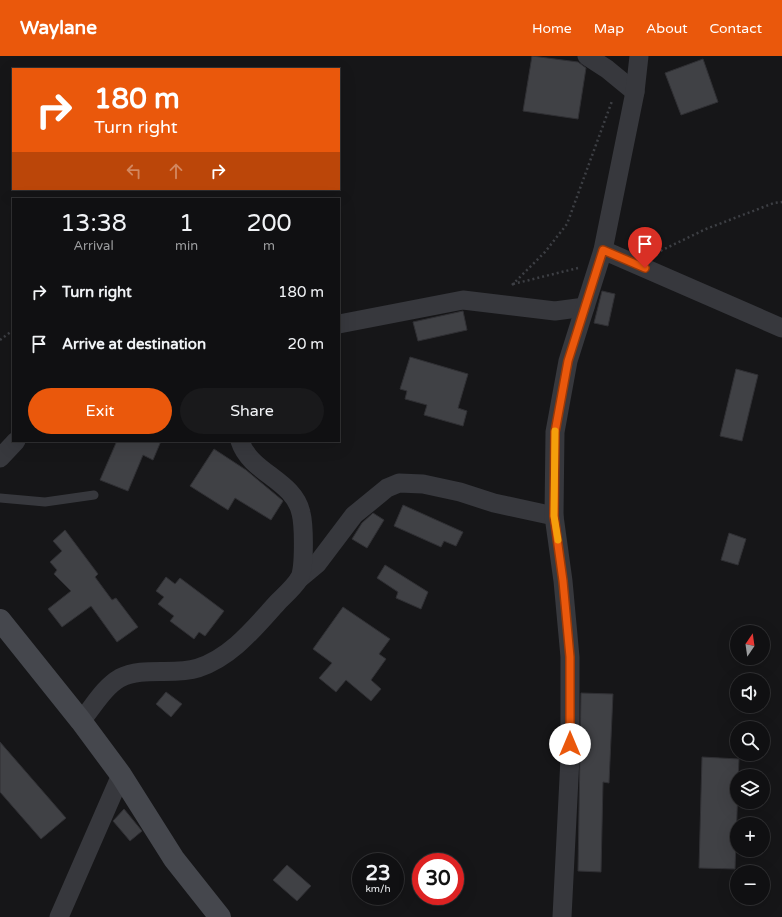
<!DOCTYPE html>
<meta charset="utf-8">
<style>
:root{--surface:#101012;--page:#19191b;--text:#f1f3f6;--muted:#9c9d9f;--line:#303032;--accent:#ea580c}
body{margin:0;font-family:"Varela Round",sans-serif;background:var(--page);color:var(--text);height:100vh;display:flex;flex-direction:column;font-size:15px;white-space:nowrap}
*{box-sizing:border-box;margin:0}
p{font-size:13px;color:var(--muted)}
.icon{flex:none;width:22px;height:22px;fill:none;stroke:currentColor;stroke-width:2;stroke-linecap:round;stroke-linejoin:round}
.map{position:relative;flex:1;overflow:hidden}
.panel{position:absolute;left:12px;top:142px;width:328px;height:244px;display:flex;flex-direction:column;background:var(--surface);border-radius:0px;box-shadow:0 4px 16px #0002,0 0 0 1px var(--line)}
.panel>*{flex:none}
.hud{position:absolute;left:12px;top:12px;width:328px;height:122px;border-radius:0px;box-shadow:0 4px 16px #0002,0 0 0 1px var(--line);background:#ea580c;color:#fff;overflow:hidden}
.needle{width:26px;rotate:13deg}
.controls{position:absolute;left:730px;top:569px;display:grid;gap:8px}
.controls a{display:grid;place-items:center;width:40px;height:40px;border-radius:50%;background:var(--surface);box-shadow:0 4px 16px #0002,0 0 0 1px var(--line);font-size:20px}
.speed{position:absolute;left:352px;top:797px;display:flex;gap:8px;font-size:20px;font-weight:700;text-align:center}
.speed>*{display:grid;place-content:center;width:52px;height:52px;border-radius:50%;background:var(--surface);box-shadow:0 4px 16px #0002,0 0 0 1px var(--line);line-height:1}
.speed small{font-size:10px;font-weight:400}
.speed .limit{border:6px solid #d22;background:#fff;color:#111}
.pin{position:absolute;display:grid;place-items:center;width:34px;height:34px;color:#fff;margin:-41px -17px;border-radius:50% 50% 50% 0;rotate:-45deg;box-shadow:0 0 4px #0007}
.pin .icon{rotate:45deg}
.me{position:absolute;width:44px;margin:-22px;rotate:0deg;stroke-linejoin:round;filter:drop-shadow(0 0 3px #0008)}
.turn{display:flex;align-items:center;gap:14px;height:84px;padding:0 16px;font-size:18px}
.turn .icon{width:52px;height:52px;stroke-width:2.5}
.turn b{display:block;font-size:28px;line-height:34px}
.lanes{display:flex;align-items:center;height:38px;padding:0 16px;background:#0003;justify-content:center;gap:20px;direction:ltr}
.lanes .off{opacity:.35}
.eta{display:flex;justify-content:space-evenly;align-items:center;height:68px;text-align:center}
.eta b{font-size:24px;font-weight:600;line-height:28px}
.primary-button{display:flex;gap:8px;margin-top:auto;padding:8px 16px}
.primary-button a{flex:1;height:46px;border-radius:24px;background:var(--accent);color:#fff;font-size:16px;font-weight:600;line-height:46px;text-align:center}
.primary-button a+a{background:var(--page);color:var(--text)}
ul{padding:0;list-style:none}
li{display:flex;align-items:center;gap:12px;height:52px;padding:0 16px}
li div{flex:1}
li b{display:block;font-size:15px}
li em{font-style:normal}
header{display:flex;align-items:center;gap:24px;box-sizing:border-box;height:56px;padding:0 20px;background:var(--accent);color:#fff}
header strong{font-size:19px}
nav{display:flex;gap:22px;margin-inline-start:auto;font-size:14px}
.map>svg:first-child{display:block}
.building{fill:#404145;stroke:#303034}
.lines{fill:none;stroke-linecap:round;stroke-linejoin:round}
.path{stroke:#3d3f44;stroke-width:2.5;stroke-dasharray:2 3;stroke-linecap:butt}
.lane{stroke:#37383d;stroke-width:9}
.street{stroke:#37383d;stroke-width:19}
.secondary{stroke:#45474d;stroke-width:22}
.route-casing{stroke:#983908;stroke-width:10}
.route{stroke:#ea580c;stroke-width:7}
.slow{stroke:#f59e0b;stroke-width:7}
</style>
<header>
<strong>Waylane</strong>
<nav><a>Home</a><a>Map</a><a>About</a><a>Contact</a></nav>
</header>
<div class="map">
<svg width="782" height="861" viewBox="0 0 782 861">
<rect width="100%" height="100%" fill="#161618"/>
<!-- building -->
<g class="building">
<polygon points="532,0 578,6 586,12 578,63 523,55"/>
<polygon points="703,3 718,46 681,59 665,17"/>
<polygon points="602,235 615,238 608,270 594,267"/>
<polygon points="463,255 467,274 418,285 413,266"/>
<polygon points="410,301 468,318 458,352 467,355 463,370 424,359 427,349 405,343 407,335 400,333"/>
<polygon points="736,313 758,319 742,385 720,380"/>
<polygon points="113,385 161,385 153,404 143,399 128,435 100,424 116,387"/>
<polygon points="214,393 246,414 282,444 283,445 271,464 235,442 228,454 190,430"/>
<polygon points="403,449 463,476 456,490 444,485 441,491 394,470"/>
<polygon points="373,457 384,464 367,492 352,483 362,467"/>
<polygon points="65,474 98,518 95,521 112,544 116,542 138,571 117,586 91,550 62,571 48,553 71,535 54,518 57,514 50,506 62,495 53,485"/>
<polygon points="729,477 746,483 738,509 721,504"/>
<polygon points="385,509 428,536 421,553 396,542 398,536 377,522"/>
<polygon points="166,521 175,528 180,522 224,555 205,580 199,576 194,583 170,565 174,560 158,548 164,541 156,535"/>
<polygon points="343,551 390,583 379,598 386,603 371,624 381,633 371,645 346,624 336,636 319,622 332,607 313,593"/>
<polygon points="166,636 182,648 171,661 156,648"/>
<polygon points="581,637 613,638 609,727 603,726 601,816 578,815"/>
<polygon points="0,686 66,762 41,783 0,736"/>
<polygon points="702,701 739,703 735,813 699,812"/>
<polygon points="124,753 142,775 130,785 113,765"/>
<polygon points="287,809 311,830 297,845 273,824"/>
</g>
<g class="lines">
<!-- path -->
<g class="path">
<polyline points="656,197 706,173 774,147 782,146"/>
<polyline points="513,228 578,212"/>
<polyline points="512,229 545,196 567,168 612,45"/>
<polyline points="0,284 13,274"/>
</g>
<!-- lane -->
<polyline class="lane" points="0,442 45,446 94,439"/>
<!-- street -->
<g class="street">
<polyline points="587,0 607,13 635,36"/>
<polyline points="603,194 782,272"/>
<polyline points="339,268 463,244 555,255 585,251"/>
<polyline points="0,402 16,385"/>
<polyline points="299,523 317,508 354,459 387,432 399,427 423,428 460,436 494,447 554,460"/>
<path d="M81,665C93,651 104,631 120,622C143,610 174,620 198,612C232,601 255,571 278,546C285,539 294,531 299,523C305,513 304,469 301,457C294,424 250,417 240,385"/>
<polyline points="59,861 121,719"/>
<polyline points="562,861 570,702 570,601 563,525 554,460 555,376 568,305 603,194 635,36 639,0"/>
</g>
<!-- secondary -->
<polyline class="secondary" points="0,564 81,665 121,719 174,803 220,861"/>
</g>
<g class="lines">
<defs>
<polyline id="route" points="570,688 570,601 563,525 554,460 555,376 568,305 603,194 645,212"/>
</defs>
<!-- route casing -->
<use href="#route" class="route-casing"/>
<!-- route -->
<use href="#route" class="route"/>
<!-- slow -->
<polyline class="slow" points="555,375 554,460 558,484"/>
</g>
</svg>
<div class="controls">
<a><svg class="needle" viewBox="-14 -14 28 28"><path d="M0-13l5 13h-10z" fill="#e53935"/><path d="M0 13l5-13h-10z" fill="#9c9d9f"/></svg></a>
<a><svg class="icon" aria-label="sound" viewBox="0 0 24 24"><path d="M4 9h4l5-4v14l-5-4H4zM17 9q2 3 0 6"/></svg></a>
<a><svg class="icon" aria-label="search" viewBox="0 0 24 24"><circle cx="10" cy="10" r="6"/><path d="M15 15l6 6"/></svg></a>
<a><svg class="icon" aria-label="layers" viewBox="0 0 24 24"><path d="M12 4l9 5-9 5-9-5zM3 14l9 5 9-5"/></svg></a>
<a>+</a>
<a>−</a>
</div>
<div class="speed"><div>23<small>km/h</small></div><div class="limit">30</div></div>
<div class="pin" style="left:645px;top:212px;background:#d93025"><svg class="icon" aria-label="arrive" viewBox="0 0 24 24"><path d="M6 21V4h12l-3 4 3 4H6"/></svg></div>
<svg class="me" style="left:570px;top:688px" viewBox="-20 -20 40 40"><circle r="19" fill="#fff"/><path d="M0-13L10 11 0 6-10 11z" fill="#ea580c"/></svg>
<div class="hud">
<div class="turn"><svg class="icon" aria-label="right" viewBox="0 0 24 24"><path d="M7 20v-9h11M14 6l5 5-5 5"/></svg><div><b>180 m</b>Turn right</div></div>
<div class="lanes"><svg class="icon off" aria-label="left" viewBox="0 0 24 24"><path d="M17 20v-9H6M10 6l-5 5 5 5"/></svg><svg class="icon off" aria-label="ahead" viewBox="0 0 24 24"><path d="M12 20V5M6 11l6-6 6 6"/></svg><svg class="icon" aria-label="right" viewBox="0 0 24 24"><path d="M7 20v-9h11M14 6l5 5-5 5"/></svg></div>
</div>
<section class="panel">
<div class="eta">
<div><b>13:38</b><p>Arrival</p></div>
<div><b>1</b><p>min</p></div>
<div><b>200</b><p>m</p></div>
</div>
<ul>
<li><svg class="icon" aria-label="right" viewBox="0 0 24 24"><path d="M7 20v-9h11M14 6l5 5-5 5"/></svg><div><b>Turn right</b></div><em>180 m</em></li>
<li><svg class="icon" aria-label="arrive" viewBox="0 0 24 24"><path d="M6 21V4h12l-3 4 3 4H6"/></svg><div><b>Arrive at destination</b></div><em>20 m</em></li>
</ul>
<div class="primary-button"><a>Exit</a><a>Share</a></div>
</section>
</div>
